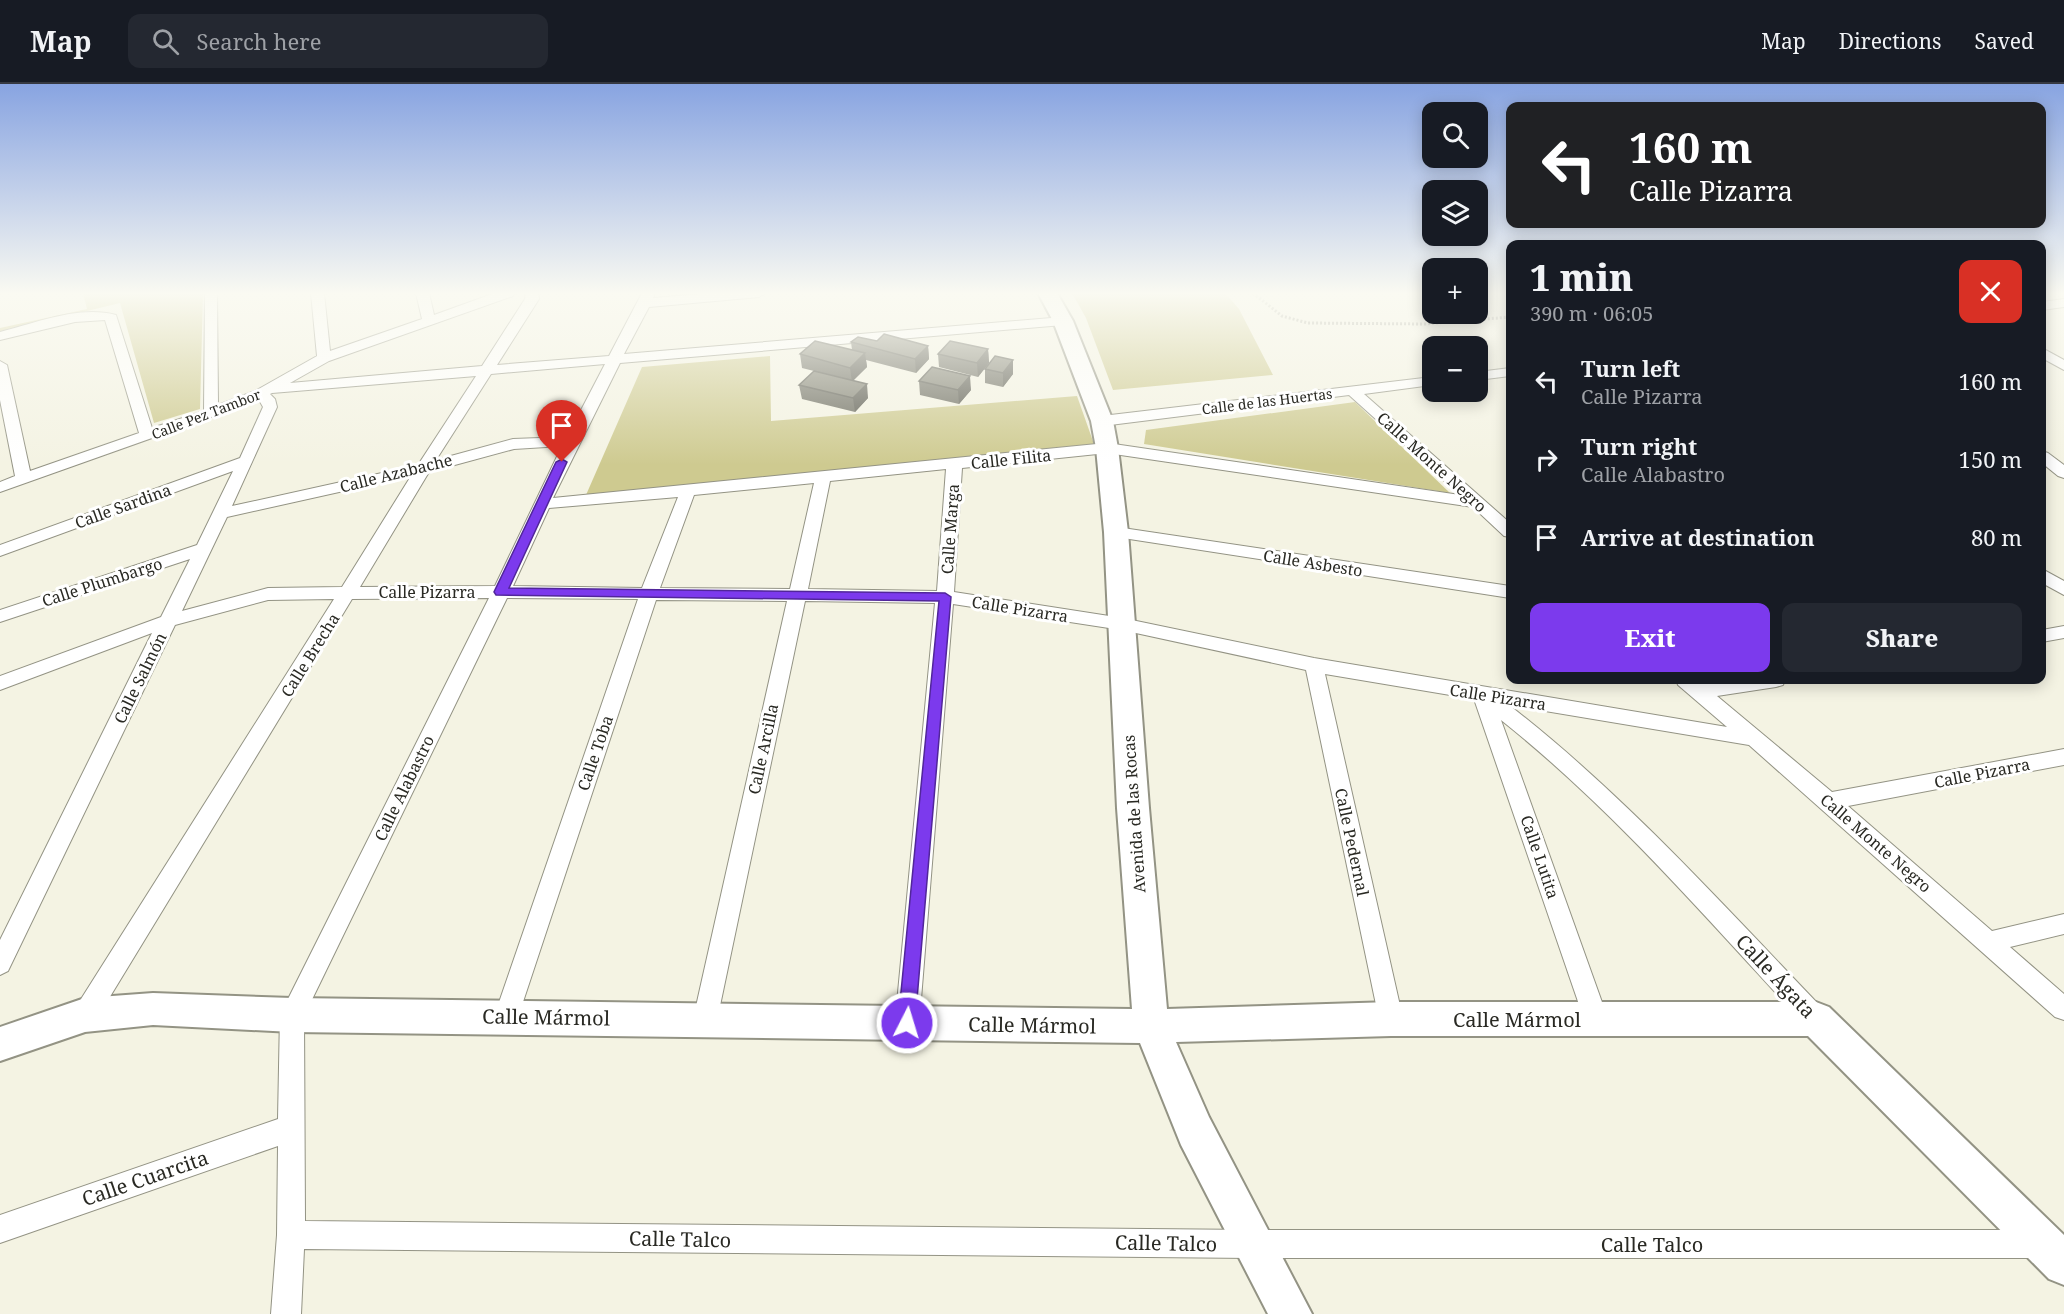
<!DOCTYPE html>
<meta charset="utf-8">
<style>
:root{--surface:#171b24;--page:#242831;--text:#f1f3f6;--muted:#9ea1a6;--line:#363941;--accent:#7c3aed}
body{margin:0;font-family:"Noto Serif",serif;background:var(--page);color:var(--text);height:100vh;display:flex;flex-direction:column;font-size:22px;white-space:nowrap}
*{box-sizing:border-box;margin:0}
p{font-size:20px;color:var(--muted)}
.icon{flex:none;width:33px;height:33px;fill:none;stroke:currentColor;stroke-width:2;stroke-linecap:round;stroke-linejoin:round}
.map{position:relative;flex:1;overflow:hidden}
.details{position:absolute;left:1506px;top:156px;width:540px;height:444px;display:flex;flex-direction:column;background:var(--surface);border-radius:12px;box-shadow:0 3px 15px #0003}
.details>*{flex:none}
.banner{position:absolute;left:1506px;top:18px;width:540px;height:126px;border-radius:12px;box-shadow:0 3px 15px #0003;background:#202124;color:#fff;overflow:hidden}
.fabs{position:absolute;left:1422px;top:18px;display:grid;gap:12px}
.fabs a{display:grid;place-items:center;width:66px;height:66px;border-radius:12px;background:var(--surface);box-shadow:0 3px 15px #0003;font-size:30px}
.pin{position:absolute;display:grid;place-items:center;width:51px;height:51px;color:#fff;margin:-62px -26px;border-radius:50% 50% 50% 0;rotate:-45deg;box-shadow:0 0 6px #0007}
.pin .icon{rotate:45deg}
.me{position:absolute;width:66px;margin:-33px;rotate:5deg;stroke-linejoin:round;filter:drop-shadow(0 0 4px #0008)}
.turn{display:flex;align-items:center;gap:21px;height:126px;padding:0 24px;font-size:27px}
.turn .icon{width:78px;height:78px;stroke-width:2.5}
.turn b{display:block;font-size:42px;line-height:51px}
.round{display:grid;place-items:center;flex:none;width:63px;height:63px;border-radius:12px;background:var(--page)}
.headline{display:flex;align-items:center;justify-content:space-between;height:102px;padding:0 24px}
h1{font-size:36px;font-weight:800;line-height:45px}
.button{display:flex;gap:12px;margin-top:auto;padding:12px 24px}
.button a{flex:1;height:69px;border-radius:12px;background:var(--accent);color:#fff;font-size:24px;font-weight:800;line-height:69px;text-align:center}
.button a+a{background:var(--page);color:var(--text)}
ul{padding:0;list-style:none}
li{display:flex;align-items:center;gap:18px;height:78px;padding:0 24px}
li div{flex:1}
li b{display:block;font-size:22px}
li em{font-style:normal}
header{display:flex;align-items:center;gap:36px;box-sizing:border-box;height:84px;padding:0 30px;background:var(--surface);border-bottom:2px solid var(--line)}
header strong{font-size:28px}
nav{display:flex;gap:33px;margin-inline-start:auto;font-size:21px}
.search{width:420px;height:54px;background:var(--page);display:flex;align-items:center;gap:15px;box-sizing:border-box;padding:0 21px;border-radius:12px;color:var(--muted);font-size:22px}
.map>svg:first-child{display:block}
.green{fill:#ceca90}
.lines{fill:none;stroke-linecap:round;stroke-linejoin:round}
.street-casing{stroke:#939384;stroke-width:2}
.secondary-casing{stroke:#939384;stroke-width:4}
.path{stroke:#97978b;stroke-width:3;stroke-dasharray:2 2;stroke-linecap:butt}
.street{fill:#fff;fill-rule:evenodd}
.secondary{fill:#fff;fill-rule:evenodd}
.wall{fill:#6e6e62}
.shaded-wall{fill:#5a5a50}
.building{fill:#808072;stroke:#5a5a50;stroke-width:1.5}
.route{fill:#7c3aed;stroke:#51269a;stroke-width:1.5}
.labels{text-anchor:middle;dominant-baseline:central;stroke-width:6;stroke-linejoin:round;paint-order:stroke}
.far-street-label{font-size:14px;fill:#292923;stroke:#fff}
.street-label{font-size:16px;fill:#292923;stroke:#fff}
.near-street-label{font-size:20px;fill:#292923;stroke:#fff}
</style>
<header>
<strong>Map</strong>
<div class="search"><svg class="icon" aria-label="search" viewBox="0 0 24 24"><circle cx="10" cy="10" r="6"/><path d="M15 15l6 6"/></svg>Search here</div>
<nav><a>Map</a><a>Directions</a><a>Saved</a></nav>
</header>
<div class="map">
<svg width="2064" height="1230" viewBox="0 0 2064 1230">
<rect width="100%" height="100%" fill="#f4f3e3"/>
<!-- green -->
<g class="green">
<polygon points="83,209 203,209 200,325 154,339 120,219 0,248 0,244 87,225"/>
<polygon points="1072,209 1225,209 1239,225 1273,291 1113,306 1086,234"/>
<polygon points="770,272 771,337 1077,312 1094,360 586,411 642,283"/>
<polygon points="1355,318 1450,409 1144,360 1146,346"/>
</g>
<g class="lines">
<defs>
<g id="street">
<path d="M205,209H217L218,321L255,307L317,272L311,209H324L330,267L422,235L416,209H429L434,231L495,209H514L513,212L329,277L290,299L482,282L525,215L526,209H538L539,215L497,281L609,272L642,209H655L653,214L713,209H765L759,213L649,223L624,270L1063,233L1070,237L1063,241L620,279L553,414L1107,359L1460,411L1349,311L1102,342L1094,337L1102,332L1432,293V301L1364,310L1510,439V453L1504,452L1473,423L1107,369L962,384L954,508L1122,534L1314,574L1727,643L1678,601L1676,596H1697L1703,600L1735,596H1785L1783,601L1776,603L1717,612L1832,708L2064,665V681L1848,722L1992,847L2064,830V850L2010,863L2064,910V936L2055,933L1749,661L1509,621C1625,711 1723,821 1825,927L1828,935L1825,943L1816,946L1807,943C1709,837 1614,726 1501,636L1608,935L1605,943L1596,946L1587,943L1584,935L1474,615L1325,590L1403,935L1400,943L1391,946L1382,943L1379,935L1306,586L1122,546L953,520L919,940L916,948L907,951L898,948L895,940L935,519L805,517L717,936L714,944L705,947L696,944L693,936L787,517L656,516L518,933L515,941L506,944L497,941L494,933L638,515L507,514L304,932L305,1137L1252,1146H2039L2049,1150L2053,1160L2049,1170L2039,1174H1252L304,1165L301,1230H271L277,1151L278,1062L0,1159V1131L278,1035L280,931L489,514L352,515L94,939L85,942L76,939L73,931L76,923L334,515L268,516L175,541L8,887L0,891V856L152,549L0,606V592L161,533L190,475L0,538V526L197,461L233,387L0,472V461L240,374L263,323L259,316L0,408V398L15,392L0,316V277L7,281L30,387L139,349L105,236L75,238L0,256V248C36,239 79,221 116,231L152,344L204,327ZM605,280L567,353L513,355L436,376L491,290ZM476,292L418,381L232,422L277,323L275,315L270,310L272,309ZM562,362L495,502L360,503L429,388L514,365ZM946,385L937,507L808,505L830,397ZM411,392L342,503L268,504L182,527L227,433ZM814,399L790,505L660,504L694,411ZM678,413L642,504L513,502L549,424Z"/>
<polygon points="2064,215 2064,223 2042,226 2042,218"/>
<polygon points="2042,264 2064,276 2064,286 2042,274"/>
<polygon points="1510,284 1510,292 1478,296 1478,288"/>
<polygon points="2042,367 2048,369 2064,381 2064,394 2058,392 2042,379"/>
<polygon points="1116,443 1510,502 1510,514 1110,452 1108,448 1110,444"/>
<polygon points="2042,485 2064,497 2064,511 2042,499"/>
<polygon points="2064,542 2064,554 2042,558 2042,546"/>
</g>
<polygon id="secondary" points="1038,209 1057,209 1073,237 1113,337 1118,364 1128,448 1149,724 1167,925 1391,918 1816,918 1829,923 2064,1151 2064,1201 2049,1195 1808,952 1391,952 1176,958 1209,1033 1312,1230 1268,1230 1181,1061 1140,959 292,948 153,941 85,948 0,977 0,943 85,914 153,909 292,914 1132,925 1117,724 1104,448 1096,364 1091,337 1053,237"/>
</defs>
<!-- street casing -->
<use href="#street" class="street-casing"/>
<!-- secondary casing -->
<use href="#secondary" class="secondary-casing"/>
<!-- path -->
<polyline class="path" points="1253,209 1282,232 1308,239 1425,240 1510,233"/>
<!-- street -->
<use href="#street" class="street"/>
<!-- secondary -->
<use href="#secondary" class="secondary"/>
</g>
<!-- wall -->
<g class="wall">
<polygon points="877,257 928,262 929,275 916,289 866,276 867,283 852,297 868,314 855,328 802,315 799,301 818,288 802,284 800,270 852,266 851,258"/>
<polygon points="988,265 989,279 978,293 939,283 938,270"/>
<polygon points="1013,276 1013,290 1003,303 985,299 985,285"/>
<polygon points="919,297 971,306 959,320 920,311"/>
</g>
<!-- shaded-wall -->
<g class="shaded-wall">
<polygon points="928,262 929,275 916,289 915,275"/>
<polygon points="988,265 989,279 978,293 977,279"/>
<polygon points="865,269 867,283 852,298 850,284"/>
<polygon points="1013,276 1013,290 1003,303 1003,289"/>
<polygon points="970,292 971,306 959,320 958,306"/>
<polygon points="867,300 868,314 855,328 853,314"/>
</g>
<!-- building -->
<g class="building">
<polygon points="884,250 928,262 915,275 851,258 858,253 877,257"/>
<polygon points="815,257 865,269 850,284 800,270"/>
<polygon points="950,257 988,265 977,279 938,270"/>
<polygon points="995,272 1013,276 1003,289 985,285"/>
<polygon points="932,283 970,292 958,306 919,297"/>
<polygon points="814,287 867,300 853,314 799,301"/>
</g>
<!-- sky -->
<linearGradient id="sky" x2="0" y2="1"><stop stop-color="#88a4e1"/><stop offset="0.55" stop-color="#fafaf2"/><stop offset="1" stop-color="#fafaf2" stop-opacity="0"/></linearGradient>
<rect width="2064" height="381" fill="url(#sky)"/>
<!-- route -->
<polygon class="route" points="562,375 567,378 509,504 945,509 951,513 915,939 913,945 907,947 900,945 898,939 939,517 496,511 494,508 556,378"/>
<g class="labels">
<!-- far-street labels -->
<g class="far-street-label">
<text transform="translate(1267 317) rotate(-7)">Calle de las Huertas</text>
<text transform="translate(206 330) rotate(-21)">Calle Pez Tambor</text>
</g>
<!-- street labels -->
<g class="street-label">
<text transform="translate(1011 375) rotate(-6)">Calle Filita</text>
<text transform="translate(1432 378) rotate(42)">Calle Monte Negro</text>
<text transform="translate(396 389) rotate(-14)">Calle Azabache</text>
<text transform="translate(123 422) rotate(-20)">Calle Sardina</text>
<text transform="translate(950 445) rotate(-86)">Calle Marga</text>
<text transform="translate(1313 479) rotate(9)">Calle Asbesto</text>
<text transform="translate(102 498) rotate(-18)">Calle Plumbargo</text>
<text x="427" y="508">Calle Pizarra</text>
<text transform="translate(1020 525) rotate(9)">Calle Pizarra</text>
<text transform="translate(310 571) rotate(-58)">Calle Brecha</text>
<text transform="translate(140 594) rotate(-64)">Calle Salmón</text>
<text transform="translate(1498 613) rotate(9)">Calle Pizarra</text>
<text transform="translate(763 665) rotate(-78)">Calle Arcilla</text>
<text transform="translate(595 669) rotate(-71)">Calle Toba</text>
<text transform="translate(1982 689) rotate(-11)">Calle Pizarra</text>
<text transform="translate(404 704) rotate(-64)">Calle Alabastro</text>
<text transform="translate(1134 730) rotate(-94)">Avenida de las Rocas</text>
<text transform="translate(1352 758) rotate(78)">Calle Pedernal</text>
<text transform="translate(1876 759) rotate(41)">Calle Monte Negro</text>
<text transform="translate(1540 773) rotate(71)">Calle Lutita</text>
</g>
<!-- near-street labels -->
<g class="near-street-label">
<text transform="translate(1776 892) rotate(47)">Calle Ágata</text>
<text transform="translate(546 933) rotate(1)">Calle Mármol</text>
<text x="1517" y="935">Calle Mármol</text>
<text transform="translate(1032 941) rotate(1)">Calle Mármol</text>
<text transform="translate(145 1094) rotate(-19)">Calle Cuarcita</text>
<text transform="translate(680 1155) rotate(1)">Calle Talco</text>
<text transform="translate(1166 1159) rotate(1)">Calle Talco</text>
<text x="1652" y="1160">Calle Talco</text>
</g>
</g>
</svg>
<div class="fabs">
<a><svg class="icon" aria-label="search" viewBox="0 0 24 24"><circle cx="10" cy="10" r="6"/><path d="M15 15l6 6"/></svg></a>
<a><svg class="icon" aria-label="layers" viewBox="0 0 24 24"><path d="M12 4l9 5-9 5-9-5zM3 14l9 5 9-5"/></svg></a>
<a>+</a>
<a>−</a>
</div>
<div class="pin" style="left:562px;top:378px;background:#d93025"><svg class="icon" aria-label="arrive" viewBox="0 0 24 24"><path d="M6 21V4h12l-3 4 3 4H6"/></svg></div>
<svg class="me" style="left:907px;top:939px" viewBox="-20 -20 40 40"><circle r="17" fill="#7c3aed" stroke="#fff" stroke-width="3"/><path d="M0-11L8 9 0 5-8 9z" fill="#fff"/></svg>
<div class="banner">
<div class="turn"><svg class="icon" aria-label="left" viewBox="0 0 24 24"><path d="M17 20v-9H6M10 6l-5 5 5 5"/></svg><div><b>160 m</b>Calle Pizarra</div></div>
</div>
<section class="details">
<div class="headline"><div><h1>1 min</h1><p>390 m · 06:05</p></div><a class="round" style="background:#d93025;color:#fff"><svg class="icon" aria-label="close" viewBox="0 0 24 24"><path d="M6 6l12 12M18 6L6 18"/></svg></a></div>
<ul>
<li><svg class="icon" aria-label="left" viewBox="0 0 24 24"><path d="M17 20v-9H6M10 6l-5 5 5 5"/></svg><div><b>Turn left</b><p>Calle Pizarra</p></div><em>160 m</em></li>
<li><svg class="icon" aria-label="right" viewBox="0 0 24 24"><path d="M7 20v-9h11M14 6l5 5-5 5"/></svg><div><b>Turn right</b><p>Calle Alabastro</p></div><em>150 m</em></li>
<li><svg class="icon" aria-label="arrive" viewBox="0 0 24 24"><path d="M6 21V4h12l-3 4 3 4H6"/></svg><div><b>Arrive at destination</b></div><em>80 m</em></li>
</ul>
<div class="button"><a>Exit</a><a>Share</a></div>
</section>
</div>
